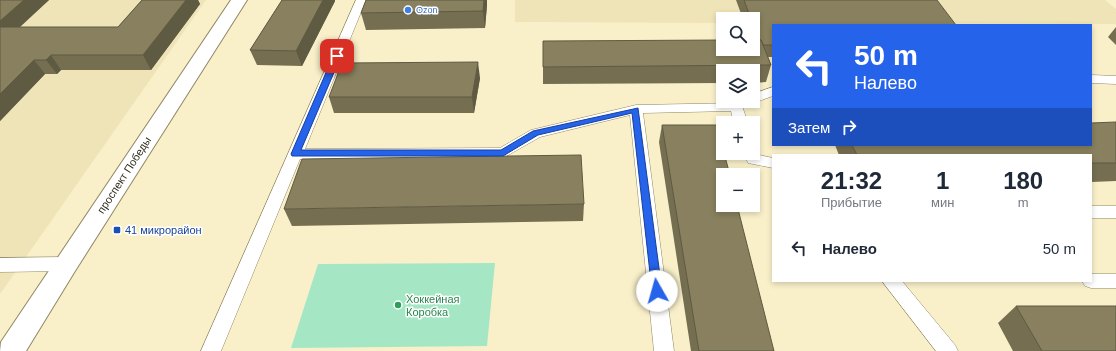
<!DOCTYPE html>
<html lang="ru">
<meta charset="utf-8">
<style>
:root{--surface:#fff;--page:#f6f6f7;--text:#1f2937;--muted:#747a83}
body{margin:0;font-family:Arial,sans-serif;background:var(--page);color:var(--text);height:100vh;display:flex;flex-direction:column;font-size:15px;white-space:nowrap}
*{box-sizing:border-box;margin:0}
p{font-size:13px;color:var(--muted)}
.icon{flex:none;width:22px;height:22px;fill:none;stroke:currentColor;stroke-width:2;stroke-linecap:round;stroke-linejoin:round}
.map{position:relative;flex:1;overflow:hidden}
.drawer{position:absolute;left:772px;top:154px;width:320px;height:128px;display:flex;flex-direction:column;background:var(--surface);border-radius:0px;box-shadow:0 2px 6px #0003}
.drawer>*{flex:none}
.guide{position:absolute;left:772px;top:24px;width:320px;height:122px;border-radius:0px;box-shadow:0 2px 6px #0003;background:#2563eb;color:#fff;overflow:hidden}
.fabs{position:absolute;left:716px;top:12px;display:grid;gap:8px}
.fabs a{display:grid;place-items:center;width:44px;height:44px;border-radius:0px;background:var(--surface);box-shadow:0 2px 6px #0003;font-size:20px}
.pin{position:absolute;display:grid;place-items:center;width:34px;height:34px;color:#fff;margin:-17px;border-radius:8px;box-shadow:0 2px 6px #0006}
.me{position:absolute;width:44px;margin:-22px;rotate:353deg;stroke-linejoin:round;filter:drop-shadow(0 0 3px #0008)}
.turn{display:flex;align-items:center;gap:14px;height:84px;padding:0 16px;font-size:18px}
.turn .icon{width:52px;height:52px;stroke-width:2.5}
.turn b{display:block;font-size:28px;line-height:34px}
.then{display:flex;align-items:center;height:38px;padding:0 16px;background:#0003;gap:8px;font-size:15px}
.eta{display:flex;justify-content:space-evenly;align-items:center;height:68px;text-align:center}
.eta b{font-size:24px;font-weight:600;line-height:28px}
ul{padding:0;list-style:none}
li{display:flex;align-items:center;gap:12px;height:52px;padding:0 16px}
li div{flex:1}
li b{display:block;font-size:15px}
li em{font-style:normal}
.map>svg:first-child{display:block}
.built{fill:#efe4b8}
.green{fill:#a5e7c5}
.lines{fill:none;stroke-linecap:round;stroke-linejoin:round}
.lane-casing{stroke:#8f8764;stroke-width:1}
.secondary-casing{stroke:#8f8764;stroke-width:2}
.lane{fill:#fff;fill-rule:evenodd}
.secondary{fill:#fff;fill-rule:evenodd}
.wall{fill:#756e51}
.shaded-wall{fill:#5f5a42}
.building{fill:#88805e;stroke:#5f5a42}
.route{fill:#2563eb;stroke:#184099}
.shop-dot{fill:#3f7fe0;stroke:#fff;stroke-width:1.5}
.transit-dot{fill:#1a4fb4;stroke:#fff;stroke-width:1.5}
.leisure-dot{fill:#2e9e5b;stroke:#fff;stroke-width:1.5}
.labels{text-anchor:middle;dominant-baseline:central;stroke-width:3;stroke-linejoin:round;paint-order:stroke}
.far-shop-label{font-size:9px;fill:#366cbe;stroke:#fff;text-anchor:start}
.street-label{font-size:11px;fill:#2f2c1e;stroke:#fff}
.transit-label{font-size:11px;fill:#164399;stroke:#fff;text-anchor:start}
.leisure-label{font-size:11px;fill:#27864d;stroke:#fff;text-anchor:start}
</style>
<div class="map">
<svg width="1116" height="351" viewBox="0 0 1116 351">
<rect width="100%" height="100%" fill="#f9f0ca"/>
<!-- built -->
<g class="built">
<polygon points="0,0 206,0 0,294"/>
<polygon points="515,0 1105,0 1116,9 1116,24 753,23 753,19 723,19 723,23 515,22"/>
</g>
<!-- green -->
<polygon class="green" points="495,263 487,346 291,348 318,264"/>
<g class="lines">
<defs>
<g id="lane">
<polygon points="356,0 366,0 305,149 500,148 531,130 636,105 741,103 748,123 734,123 731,111 643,113 674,351 654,351 630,115 540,137 503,158 300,159 221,351 201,351"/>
<polygon points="1091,75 1116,76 1116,84 1091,83"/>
<polygon points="773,87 773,96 753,103 748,101 753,101 753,94"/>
<polygon points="753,148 756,149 759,155 773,158 773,168 748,163 744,153 753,153"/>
<rect x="1091" y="206" width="25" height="12"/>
<polygon points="66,257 72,259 75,264 72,269 66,271 0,272 0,258"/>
<polygon points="1091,274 1116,274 1116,288 1091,288 1085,286 1082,281 1091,281"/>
<polygon points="882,281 902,281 955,345 958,351 936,351"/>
</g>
<polygon id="secondary" points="231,0 247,0 75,271 26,351 0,351 1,342"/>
</defs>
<!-- lane casing -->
<use href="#lane" class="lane-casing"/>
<!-- secondary casing -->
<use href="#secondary" class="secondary-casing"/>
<!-- lane -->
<use href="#lane" class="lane"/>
<!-- secondary -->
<use href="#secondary" class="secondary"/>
</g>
<!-- wall -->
<g class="wall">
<polygon points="0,0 49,0 19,27 118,27 142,0 198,0 200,4 151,70 61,70 57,74 45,74 0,121"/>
<polygon points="282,0 335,0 335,1 302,66 257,65 250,50"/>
<polygon points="366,0 487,0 487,5 485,28 366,30 361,13"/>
<polygon points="736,0 937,0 773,25 773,57 768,57 771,65 766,82 753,83 753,71 723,71 723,83 543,84 543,67 753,49 753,19 743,19"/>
<polygon points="1116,27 1116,45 1108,37"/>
<polygon points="480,78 474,113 334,113 329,97"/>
<polygon points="1116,122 1116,181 1091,182 1091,155 839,155 835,145 1091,145"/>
<polygon points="662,125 774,351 691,351 659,142"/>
<polygon points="584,204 583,221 292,226 284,209"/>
<polygon points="1016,306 1116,351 1013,351 998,323"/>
</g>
<!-- shaded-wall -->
<g class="shaded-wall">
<polygon points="24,0 49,0 4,42 0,37 0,21"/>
<polygon points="186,0 198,0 200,4 151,70 143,55"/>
<polygon points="323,0 335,0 335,1 302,66 296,51"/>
<polygon points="484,0 487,0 487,5 485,28 483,11"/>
<polygon points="51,55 61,70 57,74 46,60"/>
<polygon points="34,60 45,74 0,121 0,94"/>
<polygon points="478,62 480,78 474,113 472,97"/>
</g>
<!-- building -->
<g class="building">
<polygon points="0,0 24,0 0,21"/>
<polygon points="142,0 186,0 143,55 51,55 46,60 34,60 0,94 0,27 118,27"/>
<polygon points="282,0 323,0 296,51 250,50"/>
<polygon points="366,0 484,0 483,11 361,13"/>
<polygon points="744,0 937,0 956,25 773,25 773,45 763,45 761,40 759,40 753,24 753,19 751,19"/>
<polygon points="723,40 723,49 753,49 753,40 761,40 771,65 543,67 543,41"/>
<polygon points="478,62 472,97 329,97 342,63"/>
<polygon points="1116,122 1116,163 1091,163 1091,155 857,155 852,145 1091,145 1091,123"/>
<polygon points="662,125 717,125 723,149 723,153 724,153 730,175 723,175 723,205 737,205 774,351 699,351"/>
<polygon points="581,155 584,204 284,209 302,159"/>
<polygon points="1016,306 1116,306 1116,351 1042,351"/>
</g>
<!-- route -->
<polygon class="route" points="334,54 341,56 301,150 501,150 533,131 638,108 662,291 661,294 653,294 652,291 632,113 538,135 503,156 292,156 291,154"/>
<!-- markers -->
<circle class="shop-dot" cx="408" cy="10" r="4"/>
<rect class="transit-dot" x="113" y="226" width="8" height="8" rx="2"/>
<circle class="leisure-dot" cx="398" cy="305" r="4"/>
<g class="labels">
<!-- far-shop labels -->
<g class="far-shop-label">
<text x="416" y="10">Ozon</text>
</g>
<!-- street labels -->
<g class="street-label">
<text transform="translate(124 175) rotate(-57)">проспект Победы</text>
</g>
<!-- transit labels -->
<g class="transit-label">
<text x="125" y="230">41 микрорайон</text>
</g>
<!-- leisure labels -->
<g class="leisure-label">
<text x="406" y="299">Хоккейная<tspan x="406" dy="13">Коробка</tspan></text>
</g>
</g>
</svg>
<div class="fabs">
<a><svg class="icon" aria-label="search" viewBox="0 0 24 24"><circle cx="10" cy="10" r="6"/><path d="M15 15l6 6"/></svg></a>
<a><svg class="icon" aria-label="layers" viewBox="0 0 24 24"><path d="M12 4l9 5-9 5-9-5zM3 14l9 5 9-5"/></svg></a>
<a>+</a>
<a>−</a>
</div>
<div class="pin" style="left:337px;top:56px;background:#d93025"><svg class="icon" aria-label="arrive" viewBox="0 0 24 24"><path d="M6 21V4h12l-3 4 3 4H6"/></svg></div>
<svg class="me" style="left:657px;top:291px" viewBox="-20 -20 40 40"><circle r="19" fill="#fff"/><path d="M0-13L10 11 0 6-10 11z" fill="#2563eb"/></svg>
<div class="guide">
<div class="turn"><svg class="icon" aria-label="left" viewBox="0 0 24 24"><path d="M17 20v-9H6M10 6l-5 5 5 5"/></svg><div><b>50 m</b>Налево</div></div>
<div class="then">Затем<svg class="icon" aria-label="right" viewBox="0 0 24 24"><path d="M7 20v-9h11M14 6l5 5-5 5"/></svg></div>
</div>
<section class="drawer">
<div class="eta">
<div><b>21:32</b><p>Прибытие</p></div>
<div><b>1</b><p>мин</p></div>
<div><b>180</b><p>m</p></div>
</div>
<ul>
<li><svg class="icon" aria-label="left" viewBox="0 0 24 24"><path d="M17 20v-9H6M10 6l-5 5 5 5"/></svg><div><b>Налево</b></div><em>50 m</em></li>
</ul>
</section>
</div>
